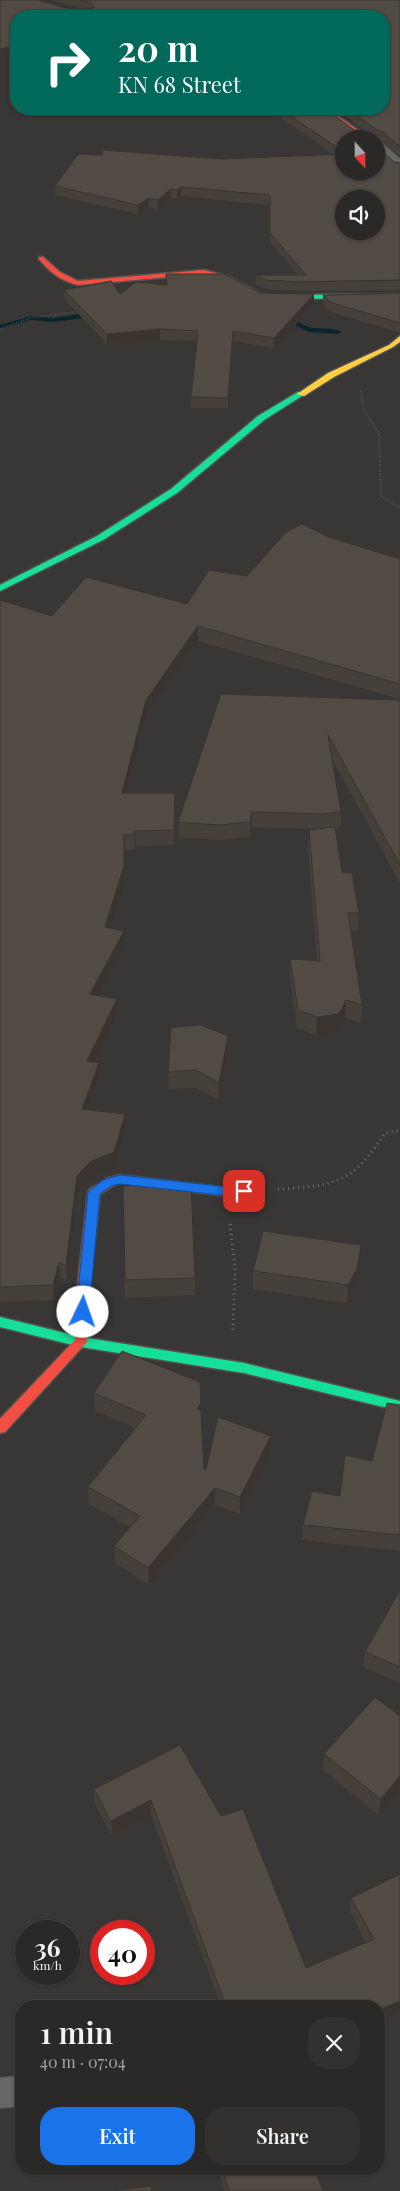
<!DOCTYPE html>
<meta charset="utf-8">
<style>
:root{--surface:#2a2928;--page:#323130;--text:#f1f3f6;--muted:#a5a6a8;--line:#464545;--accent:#1a73e8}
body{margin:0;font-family:"Playfair Display",serif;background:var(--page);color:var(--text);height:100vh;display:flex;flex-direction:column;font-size:19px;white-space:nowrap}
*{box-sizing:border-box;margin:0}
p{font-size:16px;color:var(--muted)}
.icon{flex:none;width:28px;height:28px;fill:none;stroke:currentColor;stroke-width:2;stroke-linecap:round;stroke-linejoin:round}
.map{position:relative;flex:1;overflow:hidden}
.sheet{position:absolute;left:15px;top:2000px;width:370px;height:175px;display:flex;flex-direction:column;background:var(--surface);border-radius:20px;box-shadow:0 1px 4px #0004,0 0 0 1px var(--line)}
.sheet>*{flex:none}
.hud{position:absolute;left:10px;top:10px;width:380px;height:105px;border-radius:20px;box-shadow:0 1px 4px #0004,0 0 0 1px var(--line);background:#00695c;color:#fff;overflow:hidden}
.needle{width:32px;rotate:159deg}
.controls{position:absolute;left:335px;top:130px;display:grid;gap:10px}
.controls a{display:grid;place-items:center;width:50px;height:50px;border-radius:50%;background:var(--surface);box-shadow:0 1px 4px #0004,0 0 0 1px var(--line);font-size:25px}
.speed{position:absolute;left:15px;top:1920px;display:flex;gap:10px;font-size:25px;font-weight:700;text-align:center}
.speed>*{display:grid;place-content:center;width:65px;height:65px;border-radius:50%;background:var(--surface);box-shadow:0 1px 4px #0004,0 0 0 1px var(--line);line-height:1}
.speed small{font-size:12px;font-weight:400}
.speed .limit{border:8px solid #d22;background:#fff;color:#111}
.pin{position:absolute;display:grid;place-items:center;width:42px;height:42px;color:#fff;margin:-21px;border-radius:10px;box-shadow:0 2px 8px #0006}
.me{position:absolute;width:55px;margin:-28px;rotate:3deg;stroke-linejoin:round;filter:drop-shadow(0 0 4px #0008)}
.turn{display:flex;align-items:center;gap:18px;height:105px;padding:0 25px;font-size:22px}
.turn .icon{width:65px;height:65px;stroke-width:2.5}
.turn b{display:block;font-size:35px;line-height:42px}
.round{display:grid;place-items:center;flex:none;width:52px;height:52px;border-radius:20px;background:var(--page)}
.headline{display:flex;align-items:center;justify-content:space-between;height:85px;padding:0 25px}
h1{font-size:30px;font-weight:600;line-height:38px}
.primary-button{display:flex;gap:10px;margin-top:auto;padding:10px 25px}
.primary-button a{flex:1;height:58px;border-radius:20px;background:var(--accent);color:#fff;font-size:20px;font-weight:600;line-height:58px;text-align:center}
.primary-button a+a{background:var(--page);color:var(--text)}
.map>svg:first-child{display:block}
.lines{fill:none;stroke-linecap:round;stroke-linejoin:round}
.stream{fill:#0a262d;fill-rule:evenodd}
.lane-casing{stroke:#545352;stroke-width:2}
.street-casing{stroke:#545352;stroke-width:2}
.fast-casing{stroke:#545352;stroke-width:3}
.slow-casing{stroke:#545352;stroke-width:3}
.jam-casing{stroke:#545352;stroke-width:3}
.path-far1{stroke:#6d6d6c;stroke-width:2;stroke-dasharray:0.5 2;stroke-linecap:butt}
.path{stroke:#6d6d6c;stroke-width:3;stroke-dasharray:1 4;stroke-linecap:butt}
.lane{fill:#666;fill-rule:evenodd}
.street{fill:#666;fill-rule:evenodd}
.fast{fill:#16e098;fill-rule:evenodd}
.slow{fill:#ffcf43;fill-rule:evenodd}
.jam{fill:#f24e42;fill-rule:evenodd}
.wall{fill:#46403a}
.shaded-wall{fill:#39342f}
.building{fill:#514b43;stroke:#39342f;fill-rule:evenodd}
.route{fill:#1a73e8;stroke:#114b97}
</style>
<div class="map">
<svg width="400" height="2191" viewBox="0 0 400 2191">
<rect width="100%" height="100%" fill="#383736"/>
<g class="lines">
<!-- stream -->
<g class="stream">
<polygon points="95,312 99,314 98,316 53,322 31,320 0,329 0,325 31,316 53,318"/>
<path d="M279,317C293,316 301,326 313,328C322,329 334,327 341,332L337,334L309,332L292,324L279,321Z"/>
</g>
<defs>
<polygon id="lane" points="21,2076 21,2106 0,2108 0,2078"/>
<polygon id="street" points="376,141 381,142 400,159 400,171 395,170 376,153"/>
<g id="fast">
<polygon points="400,294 400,298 280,299 277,297 280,295"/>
<polygon points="298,392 305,394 264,420 177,493 103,540 0,591 0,585 97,536 171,489 258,416"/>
<polygon points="0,1317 81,1337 244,1363 400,1401 400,1411 244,1373 81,1347 0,1327"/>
</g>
<g id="slow">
<polygon points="400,336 400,342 393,347 334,377 304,396 297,394 328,373 389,345"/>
<polygon points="120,1175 228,1188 248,1188 250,1191 248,1194 228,1196 120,1183 110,1186 106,1185 104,1182 106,1179"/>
</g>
<g id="jam">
<polygon points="321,109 327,109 371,139 364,139"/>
<path d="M39,257H43L60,272L78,281L204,270L230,277L261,294L280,295L283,297L280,299L258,297L226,279L204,274L78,285C61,281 50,272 39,259Z"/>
<polygon points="110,1178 114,1179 116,1182 114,1185 100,1194 90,1282 87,1342 5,1432 0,1433 0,1419 75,1340 78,1282 88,1192 90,1189"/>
</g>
</defs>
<!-- lane casing -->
<use href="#lane" class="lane-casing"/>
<!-- street casing -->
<use href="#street" class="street-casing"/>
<!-- fast casing -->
<use href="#fast" class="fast-casing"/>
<!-- slow casing -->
<use href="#slow" class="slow-casing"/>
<!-- jam casing -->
<use href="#jam" class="jam-casing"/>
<!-- path-far1 -->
<g class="path-far1">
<polyline points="0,329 31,318 75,312"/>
<polyline points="361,391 364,410 379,434 381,496 400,508"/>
</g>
<!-- path -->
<g class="path">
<path d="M278,1189C335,1186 353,1183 385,1133L400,1131"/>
<polyline points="230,1224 235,1269 233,1330"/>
</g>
<!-- lane -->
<use href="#lane" class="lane"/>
<!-- street -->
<use href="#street" class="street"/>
<!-- fast -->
<use href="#fast" class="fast"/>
<!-- slow -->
<use href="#slow" class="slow"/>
<!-- jam -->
<use href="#jam" class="jam"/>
</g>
<!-- wall -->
<g class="wall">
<polygon points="0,0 73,10 83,9 51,0 400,0 400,156 382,141 375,137 344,139 344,171 394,162 400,163 400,290 298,291 265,289 256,285 256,275 298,275 270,242 269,205 181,196 177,199 171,198 158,209 149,207 138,214 55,195 55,186 221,159 333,154 269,110 269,109 326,109 357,132 367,132 336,109 384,109 384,16 16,16 16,58 9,55 0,57"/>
<polygon points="64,290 120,294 260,293 314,305 274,348 233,341 228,408 191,408 191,397 197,341 160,340 107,344 65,300"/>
<polygon points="400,293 400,333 329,311 323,304 323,295"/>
<polygon points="329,537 400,559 400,699 198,641 146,715 126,793 176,808 174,845 136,846 135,849 125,850 125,881 110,928 125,946 98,995 117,999 117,1014 94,1062 99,1063 99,1078 88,1110 125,1129 115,1168 91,1178 78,1191 67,1280 60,1278 54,1300 0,1302 0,600 52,616 187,604"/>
<polygon points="221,694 400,700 400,883 332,759 341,812 341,827 335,828 342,872 359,913 358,931 351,931 362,1005 361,1023 345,1018 338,1031 316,1035 297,1028 290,977 290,959 317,961 308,848 309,830 318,829 252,827 250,837 219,840 179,837 178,822"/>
<polygon points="228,1036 228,1054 218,1100 196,1088 169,1089 168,1072"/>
<polygon points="360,1263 355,1287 347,1303 253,1289 253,1271"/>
<polygon points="195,1278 195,1295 125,1298 125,1280"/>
<polygon points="94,1393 201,1410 204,1469 206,1469 271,1454 240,1514 215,1505 149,1585 115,1563 114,1546 130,1527 89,1504 88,1487 136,1428 95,1411"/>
<polygon points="400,1405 400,1551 302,1540 303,1525 340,1496 372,1461"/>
<polygon points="400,1590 400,1683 363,1667 365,1652"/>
<polygon points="400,1716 400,1789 378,1815 322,1769 324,1754"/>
<polygon points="180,1745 306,1968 366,1943 350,1911 351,1898 400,1874 379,2006 221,2006 151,1815 112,1835 95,1804 94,1789"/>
<polygon points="217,2169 315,2169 323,2191 225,2191"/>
</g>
<!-- shaded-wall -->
<g class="shaded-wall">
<polygon points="9,47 9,55 0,57 0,49"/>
<polygon points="181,187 181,196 177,199 177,190"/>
<polygon points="171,189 171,198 158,209 158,200"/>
<polygon points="149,198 149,207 138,214 138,205"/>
<polygon points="314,294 314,305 274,348 274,338"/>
<polygon points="160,329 160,340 107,344 107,334"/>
<polygon points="233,331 233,341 228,408 228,398"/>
<polygon points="198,626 198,641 146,715 122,808 122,793 146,700"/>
<polygon points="175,793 176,808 174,845 174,830"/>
<polygon points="252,812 252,827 250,837 250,822"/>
<polygon points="135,831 136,846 135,849 134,834"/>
<polygon points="124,835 125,881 106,942 105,927"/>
<polygon points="124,931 125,946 91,1009 90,994"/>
<polygon points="117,999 117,1014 88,1077 87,1061"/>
<polygon points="346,1000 345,1018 338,1031 316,1035 317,1017"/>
<polygon points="228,1036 228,1054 218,1100 219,1083"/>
<polygon points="99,1063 99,1078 83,1124 82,1109"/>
<polygon points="125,1114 125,1129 115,1168 91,1178 78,1191 67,1280 66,1265 77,1176"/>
<polygon points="361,1245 360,1263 355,1287 347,1303 348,1285"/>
<polygon points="59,1263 60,1278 54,1300 53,1285"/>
<polygon points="201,1403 201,1420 197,1409"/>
<polygon points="271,1436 271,1454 240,1514 240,1497"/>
<polygon points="215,1488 215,1505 149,1585 148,1568"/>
<polygon points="400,1776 400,1789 378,1815 381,1799"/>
<polygon points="151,1800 151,1815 112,1835 111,1821"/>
<polygon points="400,2001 400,2012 379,2022 379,2010"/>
</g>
<!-- building -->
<g class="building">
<polygon points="0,0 38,0 73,10 95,8 91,3 80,0 400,0 400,147 383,132 377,130 348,109 384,109 384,16 16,16 16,50 9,47 0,49"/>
<polygon points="280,109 326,109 357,132 375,132 375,139 344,139 344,152"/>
<path d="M376,146L394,162L400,163V280L298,282L265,280L256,275H306L270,233V195L181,187L177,190L171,189L158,200L149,198L138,205L55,186L78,154L102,155L103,150L221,159L344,154V171H376ZM344,199H376V231H344Z"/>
<polygon points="166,274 225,274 260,293 314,294 274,338 233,331 228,398 191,397 198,331 160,329 107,334 64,290 111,281 120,294 136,282 167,285"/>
<polygon points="400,293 400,323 329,302 323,295"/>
<polygon points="302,524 329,537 400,559 400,684 198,626 146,700 122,793 175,793 174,830 135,831 134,834 124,835 124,866 105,927 124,931 90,994 117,999 87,1061 99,1063 82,1109 125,1114 114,1152 90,1162 77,1176 66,1265 59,1263 53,1285 0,1287 0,600 52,616 86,577 187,604 209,570 247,576 286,532"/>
<polygon points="221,694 400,700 400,865 328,735 341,812 321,814 252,812 250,822 219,825 178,822"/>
<polygon points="335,827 342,872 352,873 359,913 348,913 362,1005 346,1000 339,1014 317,1017 298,1010 290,959 320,961 309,830"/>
<polygon points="201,1025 228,1036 219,1083 196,1070 168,1072 171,1027"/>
<polygon points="191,1183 195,1278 125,1280 123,1186"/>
<polygon points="263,1231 361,1245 357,1269 348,1285 253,1271"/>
<polygon points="122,1351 200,1382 201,1403 197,1409 201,1410 204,1469 206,1469 218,1417 271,1436 240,1497 215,1488 148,1568 114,1546 140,1516 88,1487 146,1415 94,1393"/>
<polygon points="387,1403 400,1405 400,1535 303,1525 312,1491 340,1496 345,1455 372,1461"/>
<polygon points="400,1590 400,1667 365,1652"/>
<polygon points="375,1697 400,1716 400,1776 381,1799 324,1754"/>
<polygon points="180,1745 221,1816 243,1809 306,1968 374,1939 351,1898 400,1874 400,2001 379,2010 379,2006 226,2006 151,1800 111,1821 94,1789"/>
<polygon points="222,2169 315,2169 323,2191 229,2191"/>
<polygon points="151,2186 152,2191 111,2191"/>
</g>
<!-- route -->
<polygon class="route" points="120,1175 228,1187 244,1187 250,1191 244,1196 228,1196 120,1184 111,1186 100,1194 89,1312 87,1315 78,1315 76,1312 88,1192 103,1180"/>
</svg>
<div class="controls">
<a><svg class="needle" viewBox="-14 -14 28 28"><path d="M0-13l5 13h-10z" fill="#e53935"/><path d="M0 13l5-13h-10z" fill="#a5a6a8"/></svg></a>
<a><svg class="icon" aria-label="sound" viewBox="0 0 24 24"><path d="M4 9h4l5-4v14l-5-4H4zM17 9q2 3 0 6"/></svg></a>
</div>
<div class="speed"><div>36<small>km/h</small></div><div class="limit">40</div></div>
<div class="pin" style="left:244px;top:1191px;background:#d93025"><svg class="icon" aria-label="arrive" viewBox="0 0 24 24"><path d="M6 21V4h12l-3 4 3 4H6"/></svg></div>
<svg class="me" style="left:83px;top:1312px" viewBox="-20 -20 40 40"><circle r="19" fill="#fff"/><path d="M0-13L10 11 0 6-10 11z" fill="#1a73e8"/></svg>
<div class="hud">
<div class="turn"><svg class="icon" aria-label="right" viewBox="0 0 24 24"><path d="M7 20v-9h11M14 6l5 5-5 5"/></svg><div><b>20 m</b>KN 68 Street</div></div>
</div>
<section class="sheet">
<div class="headline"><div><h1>1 min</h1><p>40 m · 07:04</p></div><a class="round"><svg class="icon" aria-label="close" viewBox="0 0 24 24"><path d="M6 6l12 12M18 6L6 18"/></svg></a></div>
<div class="primary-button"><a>Exit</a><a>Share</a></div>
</section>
</div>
